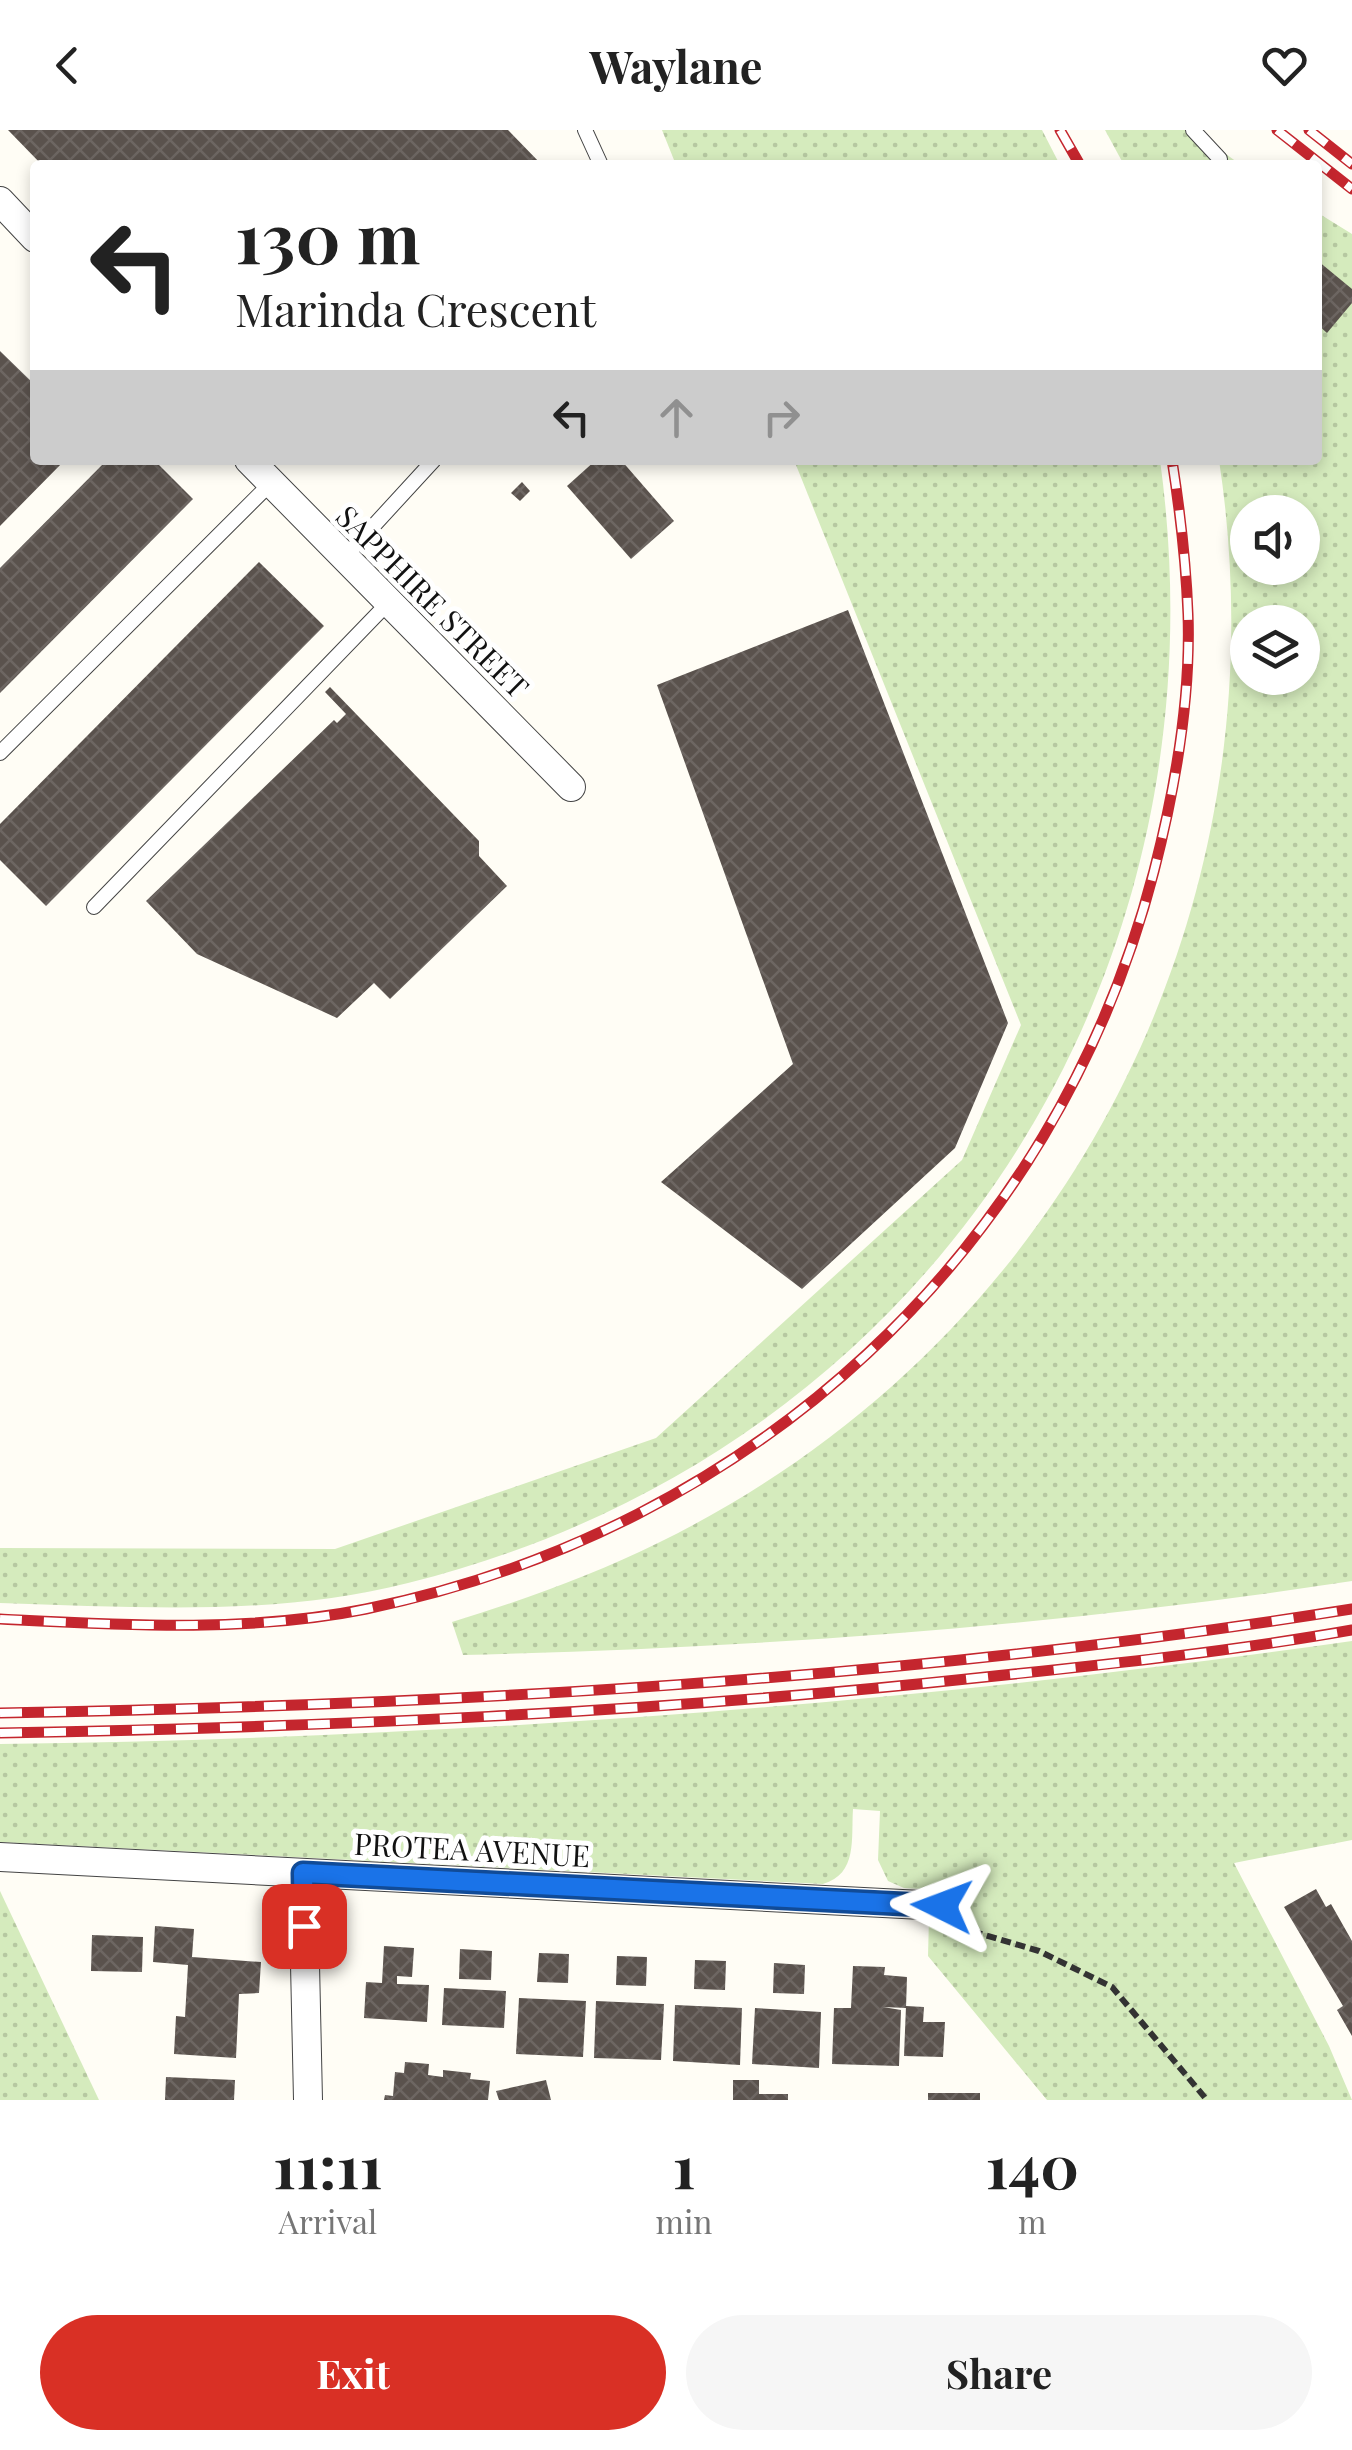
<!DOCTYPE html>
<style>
:root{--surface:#fff;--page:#f6f6f6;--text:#222;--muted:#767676;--accent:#d93025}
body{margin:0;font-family:"Playfair Display",serif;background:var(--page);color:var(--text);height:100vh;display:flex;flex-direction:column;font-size:38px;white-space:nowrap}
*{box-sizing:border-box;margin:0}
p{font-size:32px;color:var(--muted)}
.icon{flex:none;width:55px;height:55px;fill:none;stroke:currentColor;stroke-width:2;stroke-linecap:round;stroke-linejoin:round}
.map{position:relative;height:1970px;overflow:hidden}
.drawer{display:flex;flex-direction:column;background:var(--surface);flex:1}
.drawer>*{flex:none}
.banner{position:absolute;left:30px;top:30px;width:1292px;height:305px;border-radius:10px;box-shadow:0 5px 15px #0003;background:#fff;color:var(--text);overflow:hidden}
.fabs{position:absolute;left:1230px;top:365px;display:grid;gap:20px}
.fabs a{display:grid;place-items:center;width:90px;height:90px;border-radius:50%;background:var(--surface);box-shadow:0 5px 15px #0003;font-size:50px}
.pin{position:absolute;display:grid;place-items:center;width:85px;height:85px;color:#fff;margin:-42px;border-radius:20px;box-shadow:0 5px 15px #0006}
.me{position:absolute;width:110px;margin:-55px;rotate:273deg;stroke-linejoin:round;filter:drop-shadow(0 0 8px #0008)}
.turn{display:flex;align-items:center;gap:35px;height:210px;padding:0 40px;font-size:45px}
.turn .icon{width:130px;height:130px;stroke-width:2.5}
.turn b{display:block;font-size:70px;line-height:85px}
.lanes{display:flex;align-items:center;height:95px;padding:0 40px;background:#0003;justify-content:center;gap:50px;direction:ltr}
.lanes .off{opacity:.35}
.eta{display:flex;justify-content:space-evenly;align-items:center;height:170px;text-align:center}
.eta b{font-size:60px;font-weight:700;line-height:70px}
.action{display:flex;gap:20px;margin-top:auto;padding:20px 40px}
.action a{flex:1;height:115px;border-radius:60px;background:var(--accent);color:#fff;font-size:40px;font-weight:700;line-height:115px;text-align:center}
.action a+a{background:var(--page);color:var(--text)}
header{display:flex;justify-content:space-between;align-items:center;height:130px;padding:0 40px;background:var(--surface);font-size:45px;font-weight:700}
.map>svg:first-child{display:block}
.grass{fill:url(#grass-dots);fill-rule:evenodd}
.building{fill:url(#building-cross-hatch)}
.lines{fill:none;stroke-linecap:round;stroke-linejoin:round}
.service-casing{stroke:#444;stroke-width:16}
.minor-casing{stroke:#444;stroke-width:30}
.path{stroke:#333;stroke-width:6;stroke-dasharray:10 5;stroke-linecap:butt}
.service{stroke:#fff;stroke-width:14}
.minor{stroke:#fff;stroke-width:28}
.rail-casing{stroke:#c4262e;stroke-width:11}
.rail{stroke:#fff;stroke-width:8;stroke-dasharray:22;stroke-linecap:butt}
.route-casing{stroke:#114b97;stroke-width:25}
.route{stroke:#1a73e8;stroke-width:18}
.labels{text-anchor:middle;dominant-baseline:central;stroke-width:10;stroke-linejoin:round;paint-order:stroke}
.street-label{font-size:30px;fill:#111;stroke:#fff}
</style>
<header><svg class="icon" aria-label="back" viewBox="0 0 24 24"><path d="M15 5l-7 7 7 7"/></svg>Waylane<svg class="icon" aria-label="heart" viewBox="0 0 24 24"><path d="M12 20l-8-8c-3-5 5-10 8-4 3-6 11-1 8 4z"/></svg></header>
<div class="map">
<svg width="1352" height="1970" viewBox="0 0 1352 1970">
<defs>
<pattern id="grass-dots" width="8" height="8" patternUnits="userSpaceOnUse" patternTransform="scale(2.5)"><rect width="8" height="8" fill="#d5ebbd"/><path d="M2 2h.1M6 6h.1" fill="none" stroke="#b6c8a1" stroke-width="1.8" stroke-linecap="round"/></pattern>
<pattern id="building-cross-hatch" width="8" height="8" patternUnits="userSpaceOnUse" patternTransform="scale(2.5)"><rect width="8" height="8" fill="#5a524d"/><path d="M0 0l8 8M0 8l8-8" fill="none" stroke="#6d6662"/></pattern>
</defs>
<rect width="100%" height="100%" fill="#fffdf5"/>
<!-- grass -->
<g class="grass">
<polygon points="662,0 1042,0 1060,35 676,35"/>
<polygon points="1105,0 1193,0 1241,35 1124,35"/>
<path d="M1318,83L1352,104V1451C1057,1496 761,1518 463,1525L452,1492C524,1470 593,1445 660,1412C1069,1211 1287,777 1219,330H1318ZM1248,382H1302V438H1248ZM1248,492H1302V548H1248Z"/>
<path d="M794,330H1160C1232,853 924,1325 408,1453C275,1487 136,1477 0,1473V1418L335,1419L656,1308L962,1030L1021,895Z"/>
<path d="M1352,1511V1710L1234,1733L1329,1916L1352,1970H1047L928,1826L929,1788H956L957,1761L904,1758L888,1751L878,1730L880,1681L853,1679C851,1708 858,1744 823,1754L0,1712V1614C452,1608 904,1575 1352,1511Z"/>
<polygon points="0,1761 99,1970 0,1970"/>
</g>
<!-- building -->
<g class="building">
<polygon points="8,0 508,0 542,35 42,35"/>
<polygon points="1318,131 1352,159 1352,173 1327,203 1318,195"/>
<polygon points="0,221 35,255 35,330 65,330 0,396"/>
<polygon points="107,330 154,330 193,369 0,563 0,438"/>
<polygon points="596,330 621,330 674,391 631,429 567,356"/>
<polygon points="522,352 530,361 520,371 511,363"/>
<polygon points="259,432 324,496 46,776 0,730 0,694"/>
<polygon points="848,480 1008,893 955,1018 802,1159 661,1052 793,934 657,555"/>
<polygon points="330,557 479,711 479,726 507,756 390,869 374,853 337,888 197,824 146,771 334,590 337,593 346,584 325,562"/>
<polygon points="1316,1759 1326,1777 1331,1774 1352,1811 1352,1906 1337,1880 1343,1876 1284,1777"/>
<polygon points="155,1796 194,1799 192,1827 261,1832 259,1863 239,1864 236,1928 174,1924 176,1886 185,1887 188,1835 153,1832"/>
<polygon points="92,1805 143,1807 142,1842 91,1841"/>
<polygon points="384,1816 414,1818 412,1847 397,1846 397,1854 429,1855 427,1892 364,1888 366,1852 382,1853"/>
<polygon points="460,1819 492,1821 491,1850 459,1849"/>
<polygon points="539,1823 569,1824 568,1853 537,1852"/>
<polygon points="617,1826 647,1827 646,1856 616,1855"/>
<polygon points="695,1830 726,1831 725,1860 694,1859"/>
<polygon points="774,1833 805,1835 804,1864 773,1863"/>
<polygon points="853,1836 885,1837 884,1845 907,1847 906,1878 883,1877 901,1880 899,1936 832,1934 834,1878 851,1878"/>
<polygon points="444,1858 506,1861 504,1898 442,1895"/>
<polygon points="519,1868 586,1871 583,1927 516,1924"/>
<polygon points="596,1871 664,1874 661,1930 594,1928"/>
<polygon points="675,1875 742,1878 740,1935 673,1931"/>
<polygon points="906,1876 924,1877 923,1892 945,1892 943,1927 904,1926"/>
<polygon points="755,1878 821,1882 819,1938 752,1934"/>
<polygon points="405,1932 429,1934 428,1945 443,1947 443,1940 471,1943 470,1949 490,1951 488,1970 384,1970 385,1965 393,1966 395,1942 404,1943"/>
<polygon points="166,1947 235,1950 234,1970 165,1970"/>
<polygon points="546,1950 551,1970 499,1970 496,1961"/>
<polygon points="733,1950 759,1950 759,1964 788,1964 788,1970 733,1970"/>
<rect x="928" y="1963" width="52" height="7"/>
</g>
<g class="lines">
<defs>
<g id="service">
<polyline points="585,0 601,35"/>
<polyline points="1193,0 1220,29"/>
<polyline points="344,428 434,330"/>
<polyline points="0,623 271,353"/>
<polyline points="94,777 388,473"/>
</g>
<g id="minor">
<polyline points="0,71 35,108"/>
<polyline points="249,330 571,657"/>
<polyline points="0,1727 941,1776"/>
<polyline points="303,1743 308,1970"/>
</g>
</defs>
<!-- service casing -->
<use href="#service" class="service-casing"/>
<!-- minor casing -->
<use href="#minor" class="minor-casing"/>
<!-- path -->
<polyline class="path" points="958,1797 1039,1821 1112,1857 1207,1970"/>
<!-- service -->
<use href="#service" class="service"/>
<!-- minor -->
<use href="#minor" class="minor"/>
<defs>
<g id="rail">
<polyline points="1060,0 1080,35"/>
<polyline points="1277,0 1352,59"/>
<polyline points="1309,0 1352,34"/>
<path d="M0,1489C121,1495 247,1503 366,1479C751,1400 1055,1123 1154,741C1175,659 1191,569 1188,484C1186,432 1180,381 1172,330"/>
<path d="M0,1583C453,1575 904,1550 1352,1479"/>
<path d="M0,1603C326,1597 651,1583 976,1548C1102,1535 1228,1522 1352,1500"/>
</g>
</defs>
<!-- rail casing -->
<use href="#rail" class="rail-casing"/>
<!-- rail -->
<use href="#rail" class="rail"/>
</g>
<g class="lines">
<defs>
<polyline id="route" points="304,1796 303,1743 942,1776"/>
</defs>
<!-- route casing -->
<use href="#route" class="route-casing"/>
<!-- route -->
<use href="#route" class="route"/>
</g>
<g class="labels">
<!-- street labels -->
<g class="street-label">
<text transform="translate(433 471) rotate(45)">SAPPHIRE STREET</text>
<text transform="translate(472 1719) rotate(3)">PROTEA AVENUE</text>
</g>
</g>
</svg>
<div class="fabs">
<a><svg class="icon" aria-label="sound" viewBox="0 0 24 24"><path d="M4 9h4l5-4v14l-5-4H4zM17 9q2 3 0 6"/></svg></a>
<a><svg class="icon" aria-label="layers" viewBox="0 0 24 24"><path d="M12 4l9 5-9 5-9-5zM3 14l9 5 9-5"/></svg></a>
</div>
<div class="pin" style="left:304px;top:1796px;background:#d93025"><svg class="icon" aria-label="arrive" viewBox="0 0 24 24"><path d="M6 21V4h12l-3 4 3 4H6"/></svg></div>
<svg class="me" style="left:942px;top:1776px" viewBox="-20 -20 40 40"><path d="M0-17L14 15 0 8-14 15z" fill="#1a73e8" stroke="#fff" stroke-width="4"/></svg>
<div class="banner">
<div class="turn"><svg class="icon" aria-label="left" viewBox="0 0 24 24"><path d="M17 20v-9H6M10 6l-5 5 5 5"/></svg><div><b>130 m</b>Marinda Crescent</div></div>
<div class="lanes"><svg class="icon" aria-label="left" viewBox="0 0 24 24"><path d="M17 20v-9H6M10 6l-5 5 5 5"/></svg><svg class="icon off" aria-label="ahead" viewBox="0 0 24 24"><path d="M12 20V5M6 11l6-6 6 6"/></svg><svg class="icon off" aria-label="right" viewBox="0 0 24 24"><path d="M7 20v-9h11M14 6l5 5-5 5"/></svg></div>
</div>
</div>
<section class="drawer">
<div class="eta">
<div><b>11:11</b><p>Arrival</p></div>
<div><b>1</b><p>min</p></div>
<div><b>140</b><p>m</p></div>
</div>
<div class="action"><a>Exit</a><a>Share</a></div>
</section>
